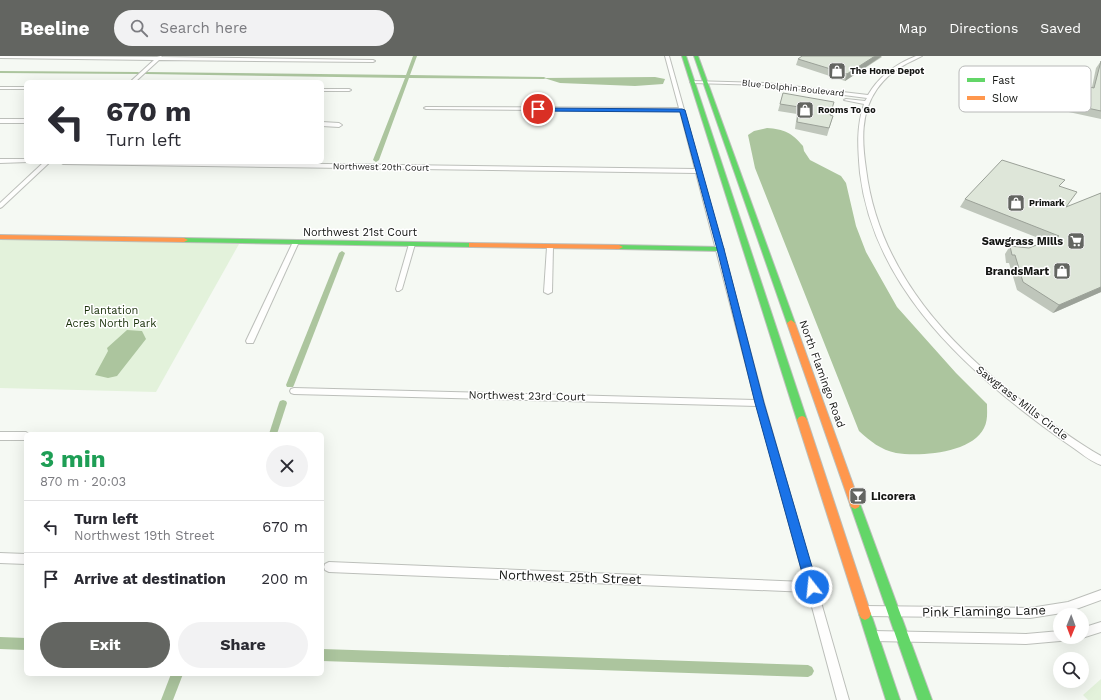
<!DOCTYPE html>
<meta charset="utf-8">
<style>
:root{--surface:#fff;--page:#f2f2f3;--text:#2b2b33;--muted:#7c7c81;--line:#e1e1e2;--accent:#636561}
body{margin:0;font-family:"Work Sans",sans-serif;background:var(--page);color:var(--text);height:100vh;display:flex;flex-direction:column;font-size:15px;white-space:nowrap}
*{box-sizing:border-box;margin:0}
p{font-size:13px;color:var(--muted)}
.icon{flex:none;width:22px;height:22px;fill:none;stroke:currentColor;stroke-width:2;stroke-linecap:round;stroke-linejoin:round}
.map{position:relative;flex:1;overflow:hidden}
.side{position:absolute;left:24px;top:376px;width:300px;height:244px;display:flex;flex-direction:column;background:var(--surface);border-radius:6px;box-shadow:0 4px 16px #0002}
.side>*{flex:none}
.top-card{position:absolute;left:24px;top:24px;width:300px;height:84px;border-radius:6px;box-shadow:0 4px 16px #0002;background:#fff;color:var(--text);overflow:hidden}
.needle{width:26px;rotate:181deg}
.buttons{position:absolute;left:1053px;top:552px;display:grid;gap:8px}
.buttons a{display:grid;place-items:center;width:36px;height:36px;border-radius:50%;background:var(--surface);box-shadow:0 4px 16px #0002;font-size:20px}
.pin{position:absolute;display:grid;place-items:center;width:34px;height:34px;color:#fff;margin:-17px;border:2px solid #fff;border-radius:50%;box-shadow:0 1px 4px #0007}
.me{position:absolute;width:44px;margin:-22px;rotate:344deg;stroke-linejoin:round;filter:drop-shadow(0 0 3px #0008)}
.turn{display:flex;align-items:center;gap:14px;height:84px;padding:0 16px;font-size:18px}
.turn .icon{width:52px;height:52px;stroke-width:2.5}
.turn b{display:block;font-size:28px;line-height:34px}
.round{display:grid;place-items:center;flex:none;width:42px;height:42px;border-radius:21px;background:var(--page)}
.headline{display:flex;align-items:center;justify-content:space-between;height:68px;padding:0 16px}
h1{font-size:24px;font-weight:700;line-height:30px;color:#1e9e55}
.button{display:flex;gap:8px;margin-top:auto;padding:8px 16px}
.button a{flex:1;height:46px;border-radius:24px;background:var(--accent);color:#fff;font-size:16px;font-weight:700;line-height:46px;text-align:center}
.button a+a{background:var(--page);color:var(--text)}
ul{padding:0;list-style:none}
li{display:flex;align-items:center;gap:12px;height:52px;padding:0 16px;border-top:1px solid var(--line)}
li div{flex:1}
li b{display:block;font-size:15px}
li em{font-style:normal}
header{display:flex;align-items:center;gap:24px;box-sizing:border-box;height:56px;padding:0 20px;background:var(--accent);color:#fff}
header strong{font-size:19px}
nav{display:flex;gap:22px;margin-inline-start:auto;font-size:14px}
.search{width:280px;height:36px;background:var(--page);display:flex;align-items:center;gap:10px;box-sizing:border-box;padding:0 14px;border-radius:22px;color:var(--muted);font-size:15px}
.map>svg:first-child{display:block}
.green{fill:#e3f2db}
.water{fill:#acc59e}
.lines{fill:none;stroke-linecap:round;stroke-linejoin:round}
.canal{fill:#acc59e;fill-rule:evenodd}
.street-casing{stroke:#bcbfba;stroke-width:2}
.fast-casing{stroke:#bcbfba;stroke-width:2}
.slow-casing{stroke:#bcbfba;stroke-width:2}
.street{fill:#fefefd;fill-rule:evenodd}
.fast{fill:#63d668;fill-rule:evenodd}
.slow{fill:#ff974d;fill-rule:evenodd}
.wall{fill:#bfc6bb}
.shaded-wall{fill:#9ba198}
.building{fill:#dee6d9;stroke:#9ba198}
.route{fill:#1a73e8;stroke:#114b97}
.labels{text-anchor:middle;dominant-baseline:central;stroke-width:3;stroke-linejoin:round;paint-order:stroke}
.far-poi-label{font-size:9px;font-weight:bold;fill:#141613;stroke:#fff;text-anchor:start}
.far-street-label{font-size:9px;fill:#141613;stroke:#fff}
.street-label{font-size:11px;fill:#141613;stroke:#fff}
.poi-label{font-size:11px;font-weight:bold;fill:#141613;stroke:#fff;text-anchor:end}
.park-label{font-size:11px;fill:#1b320b;stroke:#fff}
.near-street-label{font-size:13px;fill:#141613;stroke:#fff}
.key{fill:#fff;stroke:#b8b9b8;stroke-width:1}
.key-label{font-size:11px;fill:#141613}
</style>
<header>
<strong>Beeline</strong>
<div class="search"><svg class="icon" aria-label="search" viewBox="0 0 24 24"><circle cx="10" cy="10" r="6"/><path d="M15 15l6 6"/></svg>Search here</div>
<nav><a>Map</a><a>Directions</a><a>Saved</a></nav>
</header>
<div class="map">
<svg width="1101" height="644" viewBox="0 0 1101 644">
<rect width="100%" height="100%" fill="#f5f9f3"/>
<!-- green -->
<g class="green">
<polygon points="0,183 239,188 156,336 0,332"/>
<polygon points="1101,623 1101,644 1088,644 1083,639"/>
</g>
<!-- water -->
<g class="water">
<polygon points="655,21 665,23 663,28 635,30 560,27 544,22"/>
<path d="M767,72C784,73 792,77 803,90L804,95L810,104L841,120L846,127L856,170L866,196L897,251L956,317L987,348C987,357 988,364 984,372C972,397 920,401 896,397C881,394 870,385 859,375L755,112L748,79L754,75Z"/>
<polygon points="127,274 142,275 146,283 117,320 108,322 95,319 108,295 107,292"/>
</g>
<g class="lines">
<!-- canal -->
<g class="canal">
<polygon points="413,0 417,0 410,19 544,21 546,22 544,23 409,22 379,104 376,106 373,104 405,22 145,18 143,17 145,16 406,19"/>
<polygon points="0,15 138,16 140,17 138,18 0,17"/>
<polygon points="342,195 345,197 294,329 293,331 287,331 286,329 339,197"/>
<polygon points="283,344 286,345 287,347 277,378 269,378 279,347 280,345"/>
<polygon points="0,581 26,582 26,594 0,593"/>
<polygon points="322,593 808,609 812,611 814,615 812,619 808,621 322,605"/>
<polygon points="171,618 183,618 173,644 161,644"/>
</g>
<defs>
<g id="street">
<polygon points="0,0 157,1 161,0 162,1 373,4 375,5 373,6 159,4 135,26 130,26 154,4 0,2"/>
<polygon points="665,0 669,0 723,193 764,347 849,644 837,644 808,536 329,516 325,514 324,511 325,508 329,506 805,526 757,350 294,338 291,337 290,335 291,333 294,332 755,344 696,117 63,108 60,106 181,106 695,113 680,55 426,53 424,52 426,51 679,52"/>
<path d="M916,0H922C917,3 911,5 906,8C894,14 884,23 877,33C860,57 862,86 866,113C879,218 952,293 1034,354C1055,370 1078,387 1101,400V409C1092,406 1083,399 1075,393C1062,384 1049,375 1036,365C954,303 873,224 860,117C858,93 856,72 864,48L844,44L846,43L865,45L867,42L766,29L692,27L690,26L692,25L766,27L868,39C879,20 896,8 916,0Z"/>
<rect x="0" y="31" width="26" height="2"/>
<polygon points="322,33 349,33 351,34 349,35 322,35"/>
<rect x="0" y="63" width="26" height="4"/>
<polygon points="322,66 339,67 342,69 339,71 322,70"/>
<polygon points="0,103 26,103 26,106 28,106 0,107"/>
<polygon points="44,106 50,106 2,151 0,152 0,147"/>
<polygon points="295,186 298,188 254,285 253,287 247,287 246,285 292,188"/>
<polygon points="412,186 415,188 402,233 399,235 397,235 396,233 409,188"/>
<polygon points="550,189 553,191 552,236 548,238 544,236 547,191"/>
<polygon points="0,376 26,376 29,378 26,378 26,384 0,384"/>
<polygon points="0,497 26,498 26,508 0,507"/>
<polygon points="1101,534 1101,544 1068,556 1030,562 865,560 861,559 860,555 861,551 865,550 1030,552 1068,546"/>
<polygon points="1101,566 1101,576 1082,582 1078,581 1082,581 1082,572"/>
<polygon points="873,575 1026,578 1060,575 1060,581 1065,581 1064,584 1060,585 1026,588 873,585 869,584 868,580 869,576"/>
</g>
<g id="fast">
<polygon points="682,0 686,0 807,364 805,367 799,367 797,364"/>
<polygon points="694,0 698,0 795,267 794,269 791,270 787,267"/>
<polygon points="181,182 472,187 476,189 472,191 184,186 180,184"/>
<polygon points="616,189 720,191 724,193 720,195 619,193 616,193"/>
<polygon points="855,443 859,445 860,448 932,644 918,644 850,448 851,445"/>
<polygon points="865,552 869,554 871,558 900,644 886,644 859,558 861,554"/>
</g>
<g id="slow">
<polygon points="0,179 184,182 188,184 184,186 0,183"/>
<polygon points="469,187 619,189 623,191 619,193 472,191 469,191"/>
<polygon points="791,264 795,267 860,448 859,451 855,453 851,451 850,448 787,267"/>
<polygon points="802,360 805,361 807,364 871,558 869,562 865,564 861,562 859,558 797,364 799,361"/>
</g>
</defs>
<!-- street casing -->
<use href="#street" class="street-casing"/>
<!-- fast casing -->
<use href="#fast" class="fast-casing"/>
<!-- slow casing -->
<use href="#slow" class="slow-casing"/>
<!-- street -->
<use href="#street" class="street"/>
<!-- fast -->
<use href="#fast" class="fast"/>
<!-- slow -->
<use href="#slow" class="slow"/>
</g>
<!-- wall -->
<g class="wall">
<polygon points="882,1 845,25 796,9 798,3"/>
<polygon points="1101,5 1101,63 1064,55 1069,39 1073,32 1088,35 1090,31 1092,31 1096,12"/>
<polygon points="993,28 1047,47 1042,55 986,42"/>
<polygon points="783,37 830,59 833,60 827,80 795,73 797,58 778,55"/>
<polygon points="1060,130 1067,151 1101,137 1101,236 1053,257 1017,234 1009,207 1006,207 1005,198 1010,190 1029,192 1046,185 960,151 965,143"/>
</g>
<!-- shaded-wall -->
<g class="shaded-wall">
<polygon points="875,0 882,0 845,25 847,18"/>
<polygon points="1101,231 1101,236 1053,257 1059,249"/>
</g>
<!-- building -->
<g class="building">
<polygon points="802,0 875,0 847,18 798,3"/>
<polygon points="1101,5 1101,55 1069,48 1073,32 1089,35 1090,31 1094,32"/>
<polygon points="783,37 834,46 830,59 833,60 829,72 797,66 799,51 780,48"/>
<polygon points="1002,104 1065,124 1059,130 1077,136 1066,151 1101,137 1101,231 1059,249 1023,226 1015,199 1012,199 1010,190 1029,192 1059,180 965,143"/>
</g>
<!-- route -->
<polygon class="route" points="538,52 682,53 685,54 724,193 764,347 818,531 816,535 812,537 807,535 806,531 755,347 717,193 680,56 536,55"/>
<!-- icons -->
<defs>
<symbol id="shop-square" viewBox="-11 -11 22 22"><rect x="-9" y="-9" width="18" height="18" rx="4" fill="#636561" stroke="#fff"/><path d="M-5-2.5h2.3a2.7 3.5 0 0 1 5.4 0H5L5.5 6h-11ZM-1.5-2.5h3a1.5 2.3 0 0 0-3 0Z" fill="#fff"/></symbol>
<symbol id="supermarket-square" viewBox="-11 -11 22 22"><rect x="-9" y="-9" width="18" height="18" rx="4" fill="#636561" stroke="#fff"/><path d="M-6-5.5h2.5l.6 2H6L4.5 2H-2.5L-4.4-4H-6ZM-1.5 3.2a1.3 1.3 0 1 0 .1 0ZM3 3.2a1.3 1.3 0 1 0 .1 0Z" fill="#fff"/></symbol>
<symbol id="bar-square" viewBox="-11 -11 22 22"><rect x="-9" y="-9" width="18" height="18" rx="4" fill="#636561" stroke="#fff"/><path d="M-6-5H6L.8 .8V4.5H3.5V6h-7V4.5H-.8V.8Z" fill="#fff"/></symbol>
</defs>
<g fill-rule="evenodd">
<use href="#shop-square" x="827" y="5" width="20" height="20"/>
<use href="#shop-square" x="795" y="44" width="20" height="20"/>
<use href="#shop-square" x="1006" y="137" width="20" height="20"/>
<use href="#supermarket-square" x="1066" y="175" width="20" height="20"/>
<use href="#shop-square" x="1052" y="205" width="20" height="20"/>
<use href="#bar-square" x="848" y="430" width="20" height="20"/>
</g>
<g class="labels">
<!-- far-poi labels -->
<g class="far-poi-label">
<text x="850" y="15">The Home Depot</text>
<text x="818" y="54">Rooms To Go</text>
<text x="1029" y="147">Primark</text>
</g>
<!-- far-street labels -->
<g class="far-street-label">
<text transform="translate(793 32) rotate(6)">Blue Dolphin Boulevard</text>
<text transform="translate(381 111) rotate(1)">Northwest 20th Court</text>
</g>
<!-- street labels -->
<g class="street-label">
<text x="360" y="176">Northwest 21st Court</text>
<text transform="translate(822 318) rotate(70)">North Flamingo Road</text>
<text transform="translate(527 340) rotate(1)">Northwest 23rd Court</text>
<text transform="translate(1022 347) rotate(38)">Sawgrass Mills Circle</text>
</g>
<!-- poi labels -->
<g class="poi-label">
<text x="1063" y="185">Sawgrass Mills</text>
<text x="1049" y="215">BrandsMart</text>
<text x="871" y="440" text-anchor="start">Licorera</text>
</g>
<!-- park labels -->
<g class="park-label">
<text x="111" y="254">Plantation<tspan x="111" dy="13">Acres North Park</tspan></text>
</g>
<!-- near-street labels -->
<g class="near-street-label">
<text transform="translate(570 521) rotate(2)">Northwest 25th Street</text>
<text transform="translate(984 555) rotate(-1)">Pink Flamingo Lane</text>
</g>
</g>
<!-- legend -->
<rect x="959" y="10" width="132" height="46" rx="6" class="key"/>
<rect x="967" y="22" width="18" height="4" fill="#63d668"/>
<rect x="967" y="40" width="18" height="4" fill="#ff974d"/>
<g class="key-label">
<text x="992" y="28">Fast</text>
<text x="992" y="46">Slow</text>
</g>
</svg>
<div class="buttons">
<a><svg class="needle" viewBox="-14 -14 28 28"><path d="M0-13l5 13h-10z" fill="#e53935"/><path d="M0 13l5-13h-10z" fill="#7c7c81"/></svg></a>
<a><svg class="icon" aria-label="search" viewBox="0 0 24 24"><circle cx="10" cy="10" r="6"/><path d="M15 15l6 6"/></svg></a>
</div>
<div class="pin" style="left:538px;top:53px;background:#d93025"><svg class="icon" aria-label="arrive" viewBox="0 0 24 24"><path d="M6 21V4h12l-3 4 3 4H6"/></svg></div>
<svg class="me" style="left:812px;top:531px" viewBox="-20 -20 40 40"><circle r="17" fill="#1a73e8" stroke="#fff" stroke-width="3"/><path d="M0-11L8 9 0 5-8 9z" fill="#fff"/></svg>
<div class="top-card">
<div class="turn"><svg class="icon" aria-label="left" viewBox="0 0 24 24"><path d="M17 20v-9H6M10 6l-5 5 5 5"/></svg><div><b>670 m</b>Turn left</div></div>
</div>
<section class="side">
<div class="headline"><div><h1>3 min</h1><p>870 m · 20:03</p></div><a class="round"><svg class="icon" aria-label="close" viewBox="0 0 24 24"><path d="M6 6l12 12M18 6L6 18"/></svg></a></div>
<ul>
<li><svg class="icon" aria-label="left" viewBox="0 0 24 24"><path d="M17 20v-9H6M10 6l-5 5 5 5"/></svg><div><b>Turn left</b><p>Northwest 19th Street</p></div><em>670 m</em></li>
<li><svg class="icon" aria-label="arrive" viewBox="0 0 24 24"><path d="M6 21V4h12l-3 4 3 4H6"/></svg><div><b>Arrive at destination</b></div><em>200 m</em></li>
</ul>
<div class="button"><a>Exit</a><a>Share</a></div>
</section>
</div>
